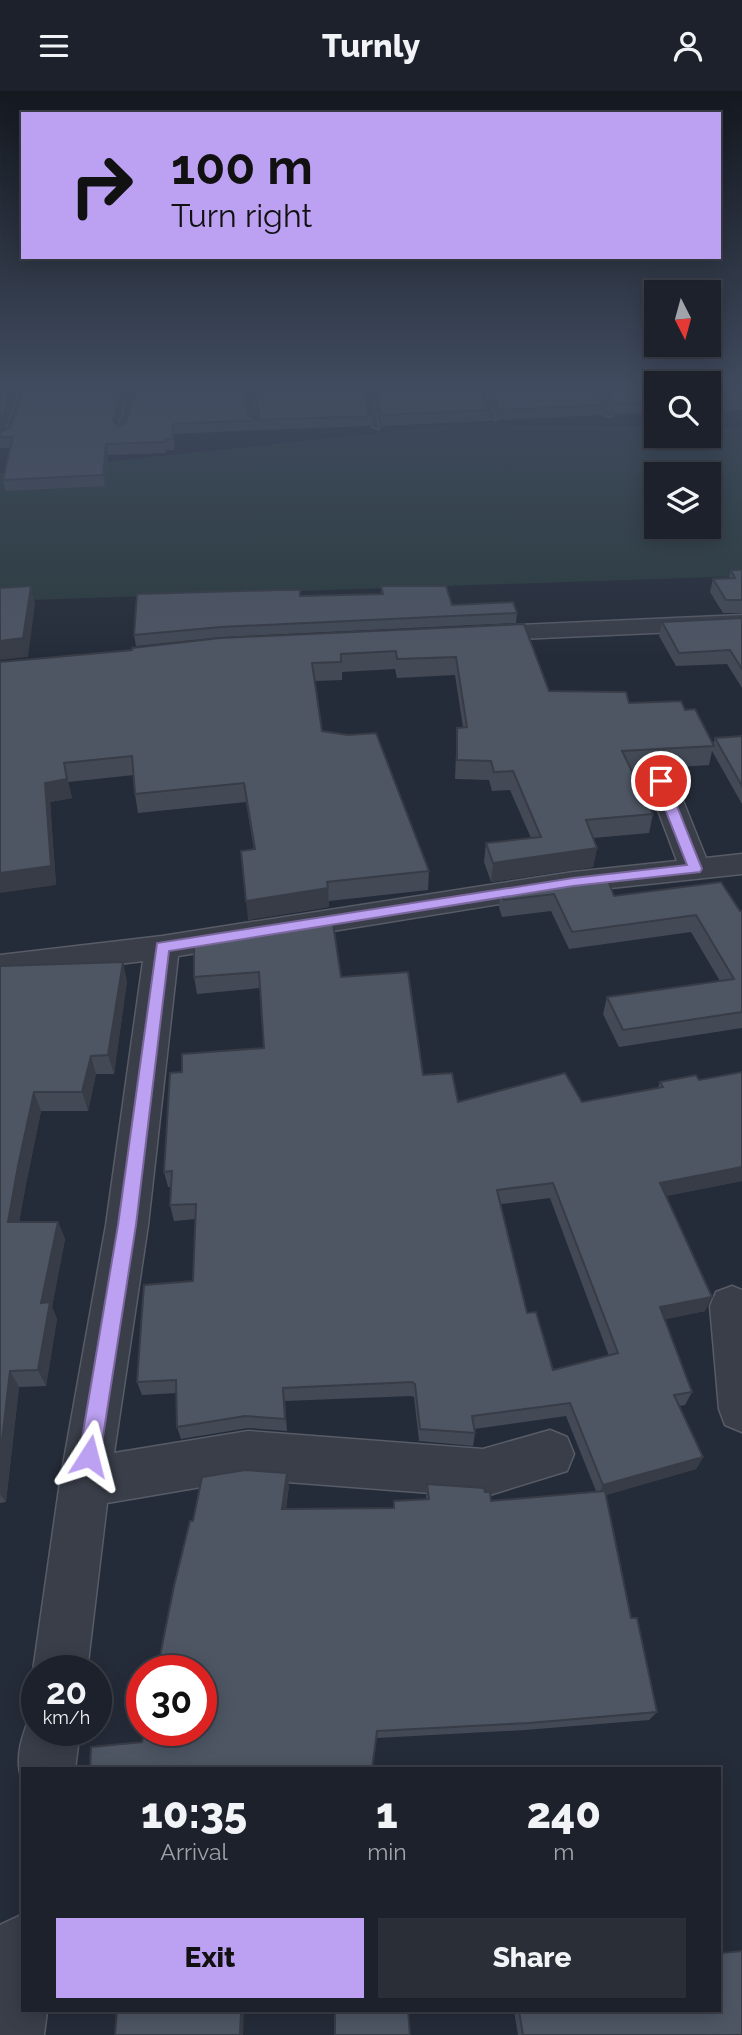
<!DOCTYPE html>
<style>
:root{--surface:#1c212b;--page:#292e37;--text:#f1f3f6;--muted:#a0a3a9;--line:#3a3e47;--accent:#bca0f2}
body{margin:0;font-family:Raleway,sans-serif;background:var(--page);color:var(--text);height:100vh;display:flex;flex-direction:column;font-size:26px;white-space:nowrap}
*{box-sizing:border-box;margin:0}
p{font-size:23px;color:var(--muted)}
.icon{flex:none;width:38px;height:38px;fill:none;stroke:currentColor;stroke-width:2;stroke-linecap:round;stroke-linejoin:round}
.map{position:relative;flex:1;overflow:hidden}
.panel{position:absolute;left:21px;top:1676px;width:700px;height:245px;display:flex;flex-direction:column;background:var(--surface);border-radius:0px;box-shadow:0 4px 18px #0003,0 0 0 2px var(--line)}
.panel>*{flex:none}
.top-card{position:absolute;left:21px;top:21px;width:700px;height:147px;border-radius:0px;box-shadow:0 4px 18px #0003,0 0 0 2px var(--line);background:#bca0f2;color:#111;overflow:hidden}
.needle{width:46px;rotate:174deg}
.fabs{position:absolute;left:644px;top:189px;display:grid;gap:14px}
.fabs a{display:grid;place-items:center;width:77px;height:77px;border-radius:0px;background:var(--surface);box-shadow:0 4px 18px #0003,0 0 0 2px var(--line);font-size:35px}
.speed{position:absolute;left:21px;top:1564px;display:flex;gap:14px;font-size:35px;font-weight:700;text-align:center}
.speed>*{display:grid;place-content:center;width:91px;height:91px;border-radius:50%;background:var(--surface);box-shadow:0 4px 18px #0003,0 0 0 2px var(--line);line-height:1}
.speed small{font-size:18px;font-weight:400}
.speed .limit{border:10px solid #d22;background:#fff;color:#111}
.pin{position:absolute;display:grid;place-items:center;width:60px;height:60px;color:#fff;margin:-30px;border:4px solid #fff;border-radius:50%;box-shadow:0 2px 7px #0007}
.me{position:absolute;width:77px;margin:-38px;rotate:9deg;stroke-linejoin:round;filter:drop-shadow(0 0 5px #0008)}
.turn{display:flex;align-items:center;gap:24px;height:147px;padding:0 35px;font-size:32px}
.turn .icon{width:91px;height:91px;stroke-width:2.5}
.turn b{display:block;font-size:49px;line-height:60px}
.eta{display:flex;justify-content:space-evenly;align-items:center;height:119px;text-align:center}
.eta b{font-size:42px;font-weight:800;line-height:49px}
.primary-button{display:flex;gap:14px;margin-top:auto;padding:14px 35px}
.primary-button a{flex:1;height:80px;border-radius:0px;background:var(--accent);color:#111;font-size:28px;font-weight:800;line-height:80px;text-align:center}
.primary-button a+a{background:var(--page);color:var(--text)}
header{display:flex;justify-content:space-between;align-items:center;height:91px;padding:0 35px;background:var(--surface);font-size:32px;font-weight:800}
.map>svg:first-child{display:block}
.green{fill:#2b3c3e;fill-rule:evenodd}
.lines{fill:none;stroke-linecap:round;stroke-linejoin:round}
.service-casing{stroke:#575c67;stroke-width:3}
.minor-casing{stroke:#575c67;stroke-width:3}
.service{fill:#393e49;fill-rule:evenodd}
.minor{fill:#393e49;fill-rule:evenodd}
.wall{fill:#434a56;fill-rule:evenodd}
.shaded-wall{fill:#373c46}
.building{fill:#4e5664;stroke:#373c46;stroke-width:2;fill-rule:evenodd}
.route{fill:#bca0f2;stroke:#7a689d;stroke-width:2}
</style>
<header><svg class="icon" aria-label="menu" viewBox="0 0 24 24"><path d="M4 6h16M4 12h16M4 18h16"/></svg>Turnly<svg class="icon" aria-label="person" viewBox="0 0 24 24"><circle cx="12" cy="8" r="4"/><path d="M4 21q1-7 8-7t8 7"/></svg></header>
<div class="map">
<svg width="742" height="1944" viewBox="0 0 742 1944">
<rect width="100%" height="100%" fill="#252c39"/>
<!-- green -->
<path class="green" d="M454,334L656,336V345H709V336L742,337V485L0,510V382ZM656,383H709V436H656Z"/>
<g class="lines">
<defs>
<g id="service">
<polygon points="21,294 29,294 10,347 3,349"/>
<polygon points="131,294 139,294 125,341 121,344 117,341"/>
<polygon points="244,294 252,294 259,337 252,335"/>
<polygon points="362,294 370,294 379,338 372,336"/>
<polygon points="475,294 483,294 496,329 489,327"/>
<polygon points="584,294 592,294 612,325 606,325"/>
<polygon points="709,307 721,317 721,321 715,321 709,314"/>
</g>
<g id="minor">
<polygon points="742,524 742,538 476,550 467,548 464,543 467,538 476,536"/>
<polygon points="661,681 671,684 675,690 706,767 742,763 742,783 573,801 178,865 148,1134 114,1362 248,1340 483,1358 550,1339 567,1346 574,1363 567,1380 483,1406 248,1388 107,1412 87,1580 37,1580 37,1590 33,1580 60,1391 106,1134 143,870 0,888 0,864 162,845 573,781 677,770 647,690 651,684"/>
<polygon points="732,1195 742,1199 742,1341 725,1334 719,1318 710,1215 716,1201"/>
<path d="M37,1618V1640H80L75,1678H23V1691C13,1668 23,1642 32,1620Z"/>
<polygon points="23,1823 23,1920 47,1920 44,1944 0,1944 0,1834"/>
</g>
</defs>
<!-- service casing -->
<use href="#service" class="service-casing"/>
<!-- minor casing -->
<use href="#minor" class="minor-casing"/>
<!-- service -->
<use href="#service" class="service"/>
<!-- minor -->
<use href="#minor" class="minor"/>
</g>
<!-- wall -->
<g class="wall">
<polygon points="0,294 18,294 3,339 10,337 26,294 128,294 117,333 119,336 249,325 257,329 258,339 174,343 174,359 166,359 166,362 108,364 105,395 6,400 3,389 10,357 0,357"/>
<polygon points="255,294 369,325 369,335 260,339"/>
<polygon points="373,294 477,294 489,319 488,330 381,335"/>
<polygon points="486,294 589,294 604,314 602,324 498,329"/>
<polygon points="593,294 656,294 656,322 614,323"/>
<polygon points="709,294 742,294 742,319 724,320 723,315 709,305 713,310 711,320 709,320"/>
<polygon points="731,479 742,479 742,522 723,522 710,501 713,488 729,487"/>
<polygon points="381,495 452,514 517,522 516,532 222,546 136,555 134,544 300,505 381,503"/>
<polygon points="742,527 742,597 727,573 676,575 659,545 662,531"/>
<polygon points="524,533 549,600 629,612 685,619 713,654 715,647 742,645 742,713 712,660 709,674 631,679 653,723 649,742 593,747 597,757 593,776 491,791 484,771 486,752 531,747 510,699 492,700 489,689 455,688 457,637 463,636 455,584 397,587 395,578 342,581 342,589 315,590 322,640 429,780 428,799 329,810 329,816 248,829 254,759 246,711 138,722 135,703 134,684 68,691 72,707 50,711 56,794 0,571"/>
<polygon points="500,799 614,805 742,820 742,937 619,956 603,923 607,906 720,890 691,841 569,858 551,820 502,826 499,816"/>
<path d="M194,848L341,886L423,984L458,1011H582L658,997L660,991L699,989L742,981V1090L666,1105L705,1220L664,1228L692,1301L685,1314L679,1315L703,1366L696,1378L606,1404L631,1527L657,1621L649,1629L525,1639L377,1647L142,1651L193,1430L289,1394L286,1418L394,1417V1410L426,1409L427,1393L485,1401L491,1410L596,1400L566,1325L474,1338L475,1342L473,1355L419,1350L414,1306L411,1305L285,1310L287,1340L248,1337L181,1348L177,1336L176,1302L142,1304L137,1291L193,1190L196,1128L174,1130L170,1114L171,1096H168L164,1081L182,981L264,957L260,897L197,903L194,886ZM550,1107L609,1265L553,1279L527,1222L501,1113Z"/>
<polygon points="0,875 127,890 114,983 96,983 88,1020 41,1020 26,1093 19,1131 58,1131 65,1148 52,1216 57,1228 46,1295 19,1296 6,1411 0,1412"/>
<polygon points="723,1862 742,1944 518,1944 514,1920 719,1920"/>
</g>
<!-- shaded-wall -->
<g class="shaded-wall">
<polygon points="13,294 18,294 1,346 0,346 0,332"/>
<polygon points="124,294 128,294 114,340 113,330"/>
<polygon points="106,353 108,364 105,395 103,384"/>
<polygon points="31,495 35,513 28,566 0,569 0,550"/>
<polygon points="64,672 72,707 50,711 56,794 0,802 0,782 45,692"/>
<polygon points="597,757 593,776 491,791 493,772"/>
<polygon points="328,797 329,816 248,829 246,810"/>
<polygon points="123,871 127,890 114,983 108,964"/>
<polygon points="91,965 96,983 88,1020 82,1001"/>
<polygon points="34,1001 41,1020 26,1093 16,1149 8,1131 18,1075"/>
<polygon points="742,1076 742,1090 654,1107 660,1092"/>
<polygon points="58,1131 65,1148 52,1216 57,1228 46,1295 38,1279 41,1212"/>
<polygon points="712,1206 705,1220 654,1231 660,1216"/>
<polygon points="10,1280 19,1296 6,1411 0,1403 0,1367"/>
<polygon points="283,1297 285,1310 287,1340 285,1328"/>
<polygon points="703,1366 696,1378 598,1406 603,1394"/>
<polygon points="287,1382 289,1394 284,1429 282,1418"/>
<polygon points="241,1920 244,1920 243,1944 240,1944"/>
</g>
<!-- building -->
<g class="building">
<polygon points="0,294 13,294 0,332"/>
<polygon points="26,294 124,294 113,330 119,336 126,331 137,294 242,294 249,325 257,329 173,333 173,348 165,348 164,351 106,353 103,384 3,389 13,346 0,346 0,341 10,337"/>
<polygon points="255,294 362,294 369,325 259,329"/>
<polygon points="375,294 477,294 489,319 381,324"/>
<polygon points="490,294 589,294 604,314 499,319"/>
<polygon points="602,294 656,294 656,312 616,313"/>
<polygon points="709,294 742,294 742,309 726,310 725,305 711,294 709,303"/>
<polygon points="731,479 742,479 742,509 726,509 713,488 735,487"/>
<polygon points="31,495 23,547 0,550 0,497"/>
<polygon points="381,495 446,495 452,514 513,511 517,522 221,536 134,544 137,503 278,499 300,499 300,505 383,503"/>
<polygon points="742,527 742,578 730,559 679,562 662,531"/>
<polygon points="524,533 549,600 626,601 629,612 681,610 685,619 695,618 714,655 622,660 653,723 586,729 597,757 493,772 486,752 541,746 513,680 494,681 491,670 457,669 457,637 467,636 456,566 397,568 396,560 341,563 341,571 312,572 322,640 348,644 376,642 429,780 327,791 328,797 246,810 241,760 255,758 244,692 135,703 132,665 64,672 67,688 45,692 51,775 0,782 0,571 132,559 132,557 220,547"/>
<polygon points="742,645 742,695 715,647"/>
<polygon points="606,784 614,805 721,791 740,820 742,820 742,921 623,939 607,906 734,888 696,824 572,841 554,803 504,809 500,799"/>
<path d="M332,826L341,886L408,881L423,984L452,982L458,1011L565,982L582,1011L663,996L660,991L696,984L699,989L742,981V1076L660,1092L712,1206L660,1216L692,1301L674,1304L703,1366L603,1394L570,1312L472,1325L475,1342L420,1338L415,1293L412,1291L283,1297L285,1328L245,1325L177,1336L176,1289L137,1291L144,1194L193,1190L196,1113L170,1114L172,1080L164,1081L170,982L182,981V963L264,957L259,881L194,886V848ZM553,1092L618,1262L553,1279L536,1221L527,1222L497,1099Z"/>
<polygon points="123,871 108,964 91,965 82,1001 34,1001 18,1075 8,1131 58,1131 41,1212 50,1211 38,1279 10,1280 0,1367 0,875"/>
<polygon points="245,1379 287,1382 282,1418 394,1417 394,1410 429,1408 427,1393 484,1397 485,1401 490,1401 491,1410 605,1400 631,1527 637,1527 657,1621 529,1632 377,1640 372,1678 90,1678 91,1656 142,1651 145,1640 201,1640 201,1580 157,1580 174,1495 190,1430 193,1430 202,1386"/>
<polygon points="719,1848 723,1862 742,1860 742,1944 523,1944 519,1920 719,1920"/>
<polygon points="117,1920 241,1920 240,1944 115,1944"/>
<polygon points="335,1920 408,1920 410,1944 335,1944"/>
</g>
<!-- sky -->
<linearGradient id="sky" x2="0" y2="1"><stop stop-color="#14181f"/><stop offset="0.52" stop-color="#404b5f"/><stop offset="1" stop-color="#404b5f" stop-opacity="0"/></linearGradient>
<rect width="742" height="566" fill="url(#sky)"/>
<!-- route -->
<polygon class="route" points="661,686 667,690 702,778 700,781 573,795 169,860 136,1134 100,1365 96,1372 89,1375 82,1372 79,1365 118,1134 157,852 573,787 687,774 654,690"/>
</svg>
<div class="fabs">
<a><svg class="needle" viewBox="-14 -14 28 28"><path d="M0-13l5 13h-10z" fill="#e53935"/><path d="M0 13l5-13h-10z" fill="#a0a3a9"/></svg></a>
<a><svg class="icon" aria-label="search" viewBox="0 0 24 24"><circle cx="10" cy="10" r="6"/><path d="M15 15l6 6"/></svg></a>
<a><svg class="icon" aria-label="layers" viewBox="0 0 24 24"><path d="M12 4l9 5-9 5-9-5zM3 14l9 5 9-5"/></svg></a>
</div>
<div class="speed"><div>20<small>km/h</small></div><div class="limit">30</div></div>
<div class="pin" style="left:661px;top:690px;background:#d93025"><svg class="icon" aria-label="arrive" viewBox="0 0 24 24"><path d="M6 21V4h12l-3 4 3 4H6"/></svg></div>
<svg class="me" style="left:89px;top:1365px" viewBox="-20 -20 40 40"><path d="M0-17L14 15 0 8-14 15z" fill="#bca0f2" stroke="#fff" stroke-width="4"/></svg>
<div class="top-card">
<div class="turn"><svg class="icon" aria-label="right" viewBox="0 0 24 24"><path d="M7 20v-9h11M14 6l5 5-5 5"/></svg><div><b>100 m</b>Turn right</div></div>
</div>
<section class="panel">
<div class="eta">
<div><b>10:35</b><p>Arrival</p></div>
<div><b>1</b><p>min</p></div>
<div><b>240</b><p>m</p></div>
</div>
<div class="primary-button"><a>Exit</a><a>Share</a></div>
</section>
</div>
